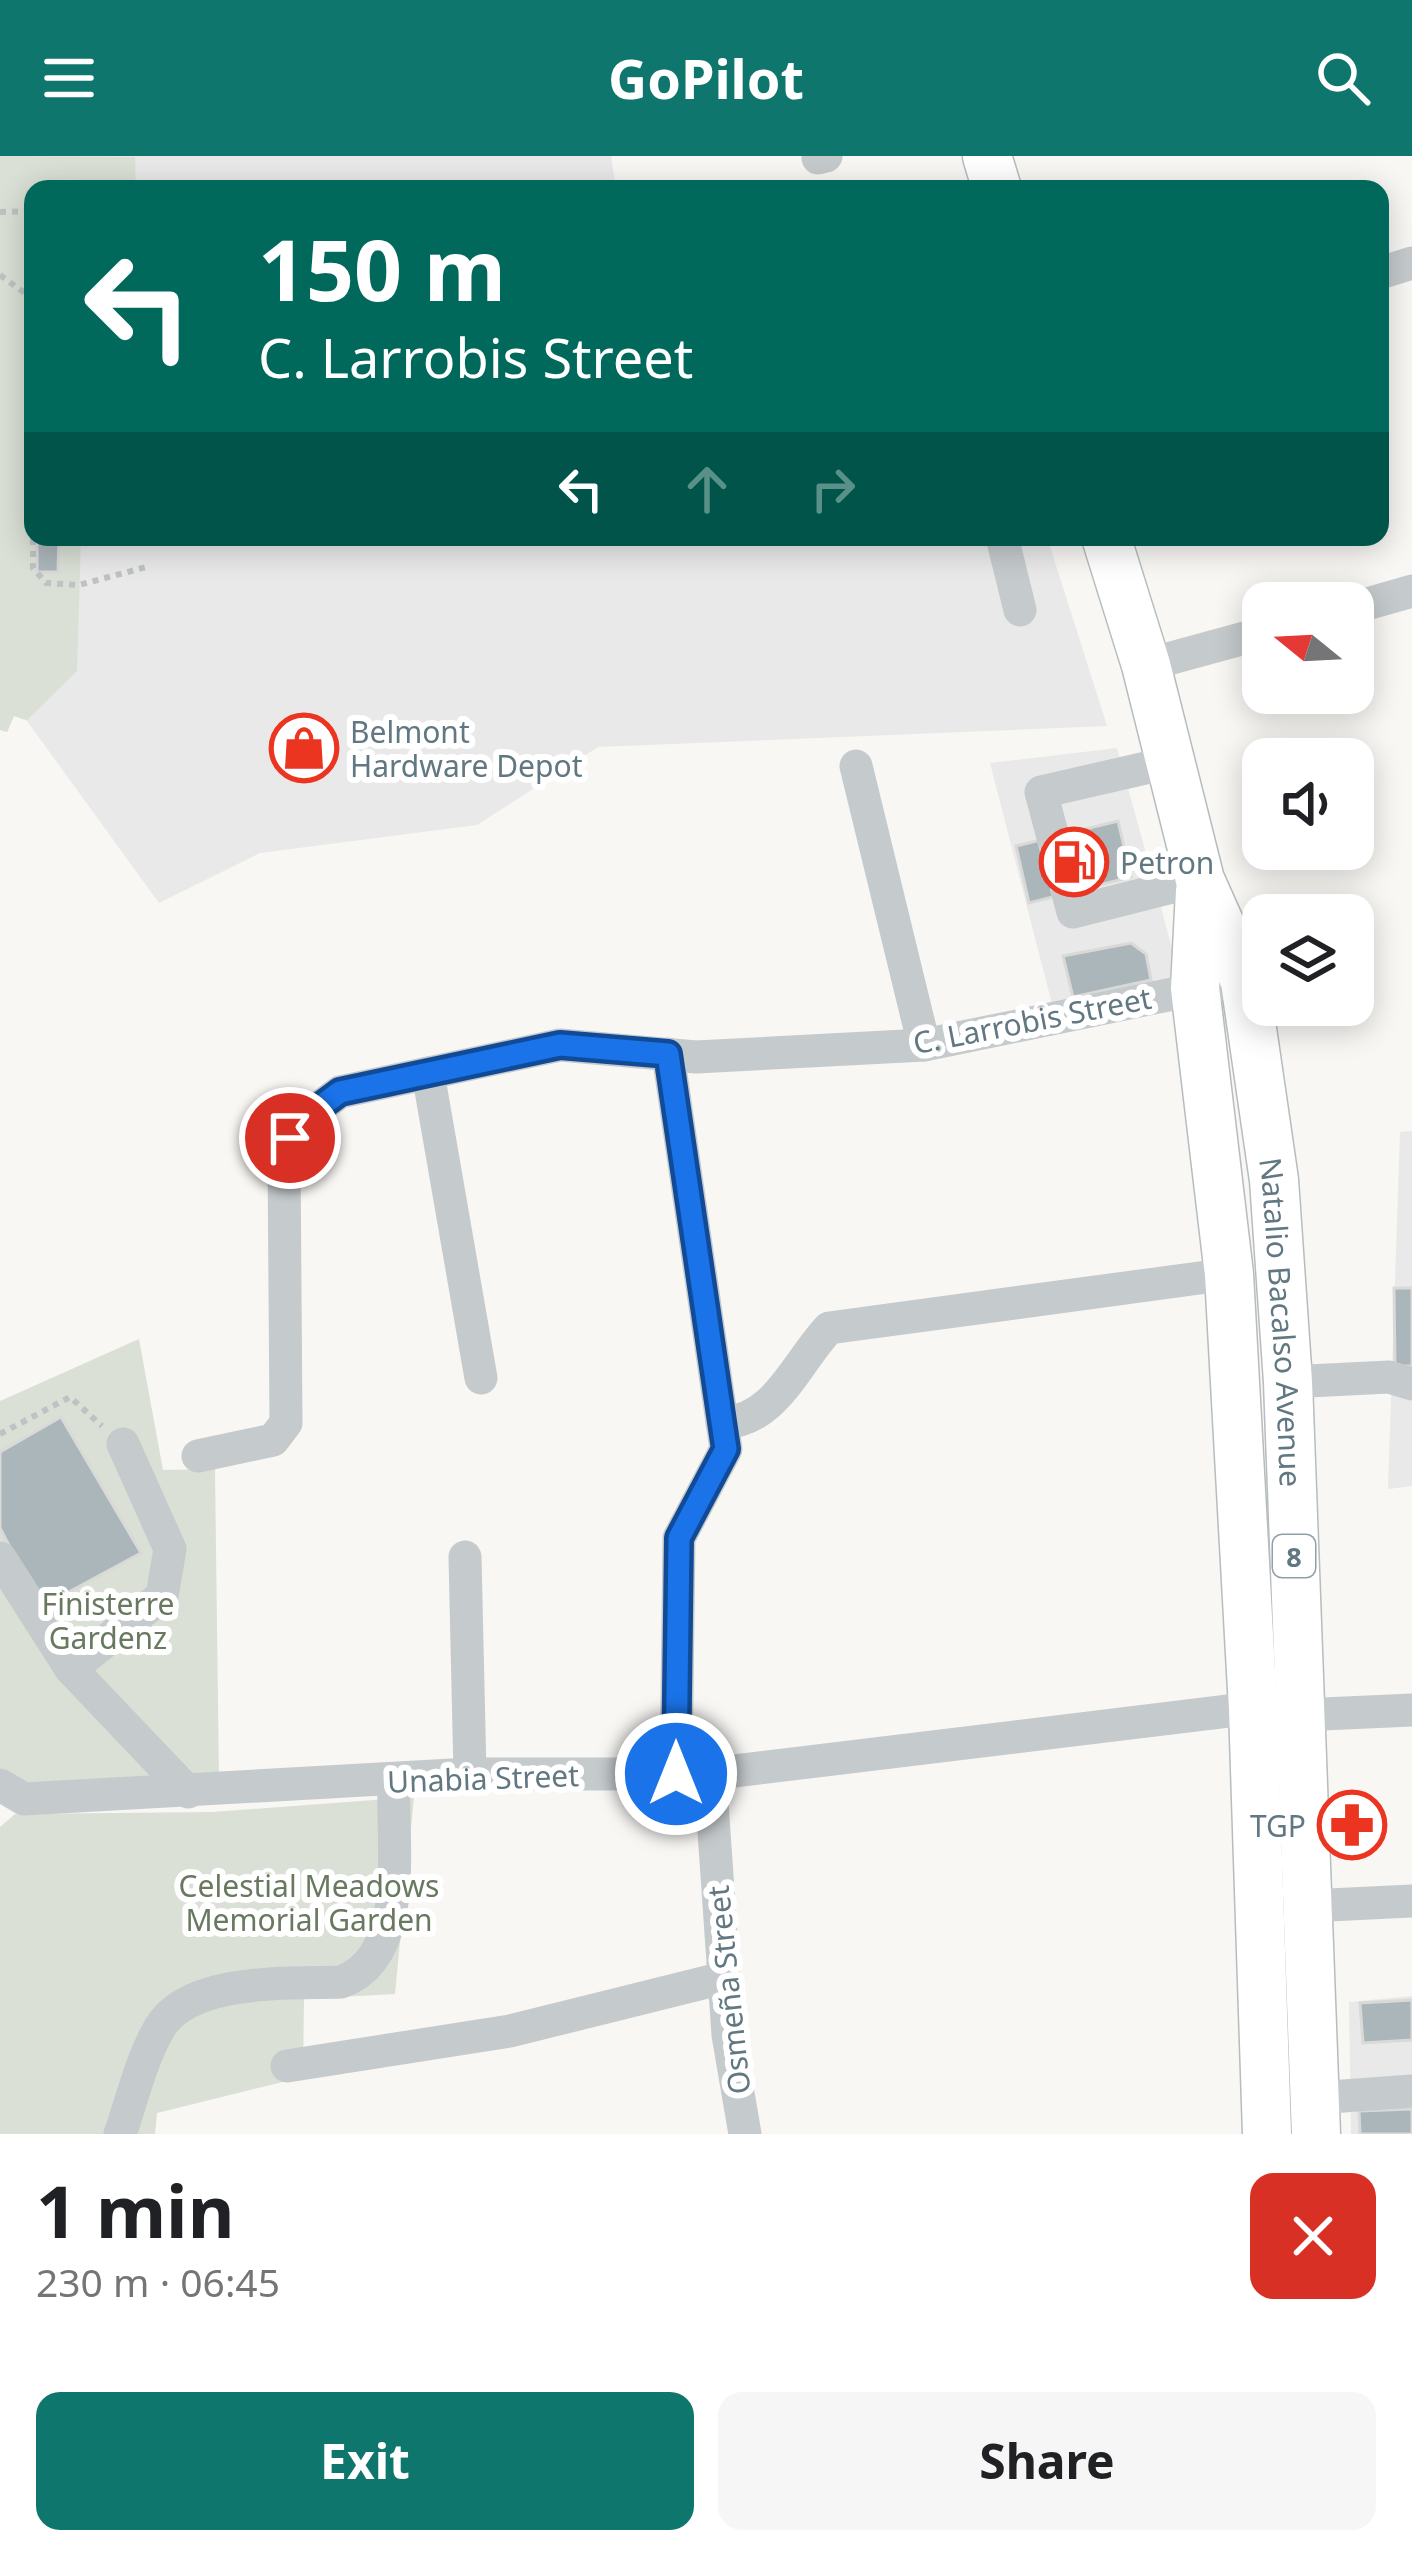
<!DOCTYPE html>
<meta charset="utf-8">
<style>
:root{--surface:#fff;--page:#f6f6f6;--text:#202124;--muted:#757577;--accent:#0f766e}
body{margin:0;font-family:"Noto Sans",sans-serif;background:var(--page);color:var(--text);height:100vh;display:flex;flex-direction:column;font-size:45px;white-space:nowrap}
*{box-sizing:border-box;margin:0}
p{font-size:39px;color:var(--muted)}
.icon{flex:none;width:66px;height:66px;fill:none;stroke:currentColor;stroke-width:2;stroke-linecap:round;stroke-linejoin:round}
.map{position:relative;height:1978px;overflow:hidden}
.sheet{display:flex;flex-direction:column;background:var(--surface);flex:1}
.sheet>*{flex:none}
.hud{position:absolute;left:24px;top:24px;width:1365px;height:366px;border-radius:24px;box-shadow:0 6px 30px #0003;background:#00695c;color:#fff;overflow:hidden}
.needle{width:78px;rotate:288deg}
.fabs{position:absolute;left:1242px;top:426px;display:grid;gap:24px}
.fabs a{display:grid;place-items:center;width:132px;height:132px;border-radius:24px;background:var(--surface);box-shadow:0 6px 30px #0003;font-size:60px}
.pin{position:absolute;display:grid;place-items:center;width:102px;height:102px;color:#fff;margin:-51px;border:6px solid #fff;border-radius:50%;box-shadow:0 3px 12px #0007}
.me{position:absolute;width:132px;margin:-66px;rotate:0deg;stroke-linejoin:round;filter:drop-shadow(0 0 9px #0008)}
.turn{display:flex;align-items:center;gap:42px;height:252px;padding:0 36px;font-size:54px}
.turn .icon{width:156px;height:156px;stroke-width:2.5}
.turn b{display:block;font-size:84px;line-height:102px}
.lanes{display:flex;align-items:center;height:114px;padding:0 36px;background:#0003;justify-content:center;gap:60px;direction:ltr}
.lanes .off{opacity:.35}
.round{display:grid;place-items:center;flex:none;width:126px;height:126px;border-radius:24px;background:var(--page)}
.head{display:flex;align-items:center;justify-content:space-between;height:204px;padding:0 36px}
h1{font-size:72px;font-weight:700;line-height:90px}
.cta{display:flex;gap:24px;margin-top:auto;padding:24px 36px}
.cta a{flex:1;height:138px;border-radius:24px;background:var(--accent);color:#fff;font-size:48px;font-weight:700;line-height:138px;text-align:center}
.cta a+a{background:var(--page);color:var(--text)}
header{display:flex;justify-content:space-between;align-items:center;height:156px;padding:0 36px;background:var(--accent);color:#fff;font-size:54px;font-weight:700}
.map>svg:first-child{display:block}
.built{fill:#e8e9e8}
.green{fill:#dae0d5}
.building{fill:#abb6ba;stroke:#d9d9d7;stroke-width:3}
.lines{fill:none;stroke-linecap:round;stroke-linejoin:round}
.minor-tunnel{stroke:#d2d7d7;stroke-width:33;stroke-dasharray:33 16;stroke-linecap:butt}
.highway-casing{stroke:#b7bcbe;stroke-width:51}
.path{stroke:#bec2c3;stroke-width:6;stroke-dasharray:6 6;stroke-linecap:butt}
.minor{stroke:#c5cacc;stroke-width:33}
.highway{stroke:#fff;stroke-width:48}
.route-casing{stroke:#114b97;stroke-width:30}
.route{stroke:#1a73e8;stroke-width:21}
.labels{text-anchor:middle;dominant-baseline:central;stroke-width:12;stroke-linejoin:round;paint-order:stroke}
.shield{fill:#fff;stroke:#90a0a7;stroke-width:3}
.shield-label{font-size:27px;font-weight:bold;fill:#617781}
.poi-label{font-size:30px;fill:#617781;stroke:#fff;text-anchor:start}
.street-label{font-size:30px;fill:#617781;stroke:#fff}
.park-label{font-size:30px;fill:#687960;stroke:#fff}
</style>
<header><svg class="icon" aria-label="menu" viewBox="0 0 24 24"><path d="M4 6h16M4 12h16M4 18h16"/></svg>GoPilot<svg class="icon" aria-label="search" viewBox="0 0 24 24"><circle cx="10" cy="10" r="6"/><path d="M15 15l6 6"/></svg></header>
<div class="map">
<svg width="1412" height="1978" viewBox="0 0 1412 1978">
<rect width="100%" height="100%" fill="#f8f7f4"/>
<!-- built -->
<g class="built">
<polygon points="0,0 611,0 616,33 33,33 33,381 1047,381 1107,570 598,591 477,669 260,697 159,747 27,565 14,560 7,576 0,574"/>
<polygon points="1117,592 1180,821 1052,848 990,607"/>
<polygon points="1412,975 1412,1330 1388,1333 1400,976"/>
<polygon points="1412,1840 1412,1978 1351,1978 1349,1846"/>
</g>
<!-- green -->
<g class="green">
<polygon points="0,0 135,1 136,33 33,33 33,381 81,381 77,515 27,564 14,560 7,576 0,574"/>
<polygon points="139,1183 163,1314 215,1313 219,1624 26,1631 0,1615 0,1245"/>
<polygon points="414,1641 395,1838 304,1843 303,1921 157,1957 155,1978 0,1978 0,1671 15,1658 213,1656"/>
</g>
<!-- building -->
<g class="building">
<polygon points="37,381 59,381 58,416 37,416"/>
<polygon points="1118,665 1131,721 1029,747 1016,690"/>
<polygon points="1131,787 1146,798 1151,824 1073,841 1063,800"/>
<polygon points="1394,1132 1412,1132 1412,1210 1395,1210"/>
<polygon points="61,1261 141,1397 41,1451 0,1372 0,1296"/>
<polygon points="1412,1844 1412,1884 1363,1887 1360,1847"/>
<polygon points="1412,1953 1412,1978 1360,1978 1359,1955"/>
</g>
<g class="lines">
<!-- minor-tunnel -->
<polyline class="minor-tunnel" points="1053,681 1068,737"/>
<defs>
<g id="highway">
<polyline points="987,0 997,33"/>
<path id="s1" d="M1106,381L1146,509L1200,724L1245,825L1274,1024L1288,1226L1316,1978"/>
<polyline points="1200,735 1195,832 1229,1118 1253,1552 1267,1978"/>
</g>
</defs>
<!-- highway casing -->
<use href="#highway" class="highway-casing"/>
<!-- path -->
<g class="path">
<polyline points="196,33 222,27 222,33"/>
<polyline points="0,56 33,55"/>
<polyline points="0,119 33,143"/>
<polyline points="33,335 33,412 46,427 79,429 150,410"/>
<polyline points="0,1278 70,1241 102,1270"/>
</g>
<!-- minor -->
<g class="minor">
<polyline points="818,2 826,0"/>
<polyline points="1380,117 1412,107"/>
<polyline points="1002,381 1020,454"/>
<polyline points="1353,452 1412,435"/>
<polyline points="1146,509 1263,477"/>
<polyline points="856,610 924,889"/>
<polyline points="1053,681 1041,636 1172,606"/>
<polyline points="1068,737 1073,756 1200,724"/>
<polyline points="668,898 726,1293 679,1382 676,1619"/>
<polyline points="428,917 481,1222"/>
<polyline points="1288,1226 1389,1221 1412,1228"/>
<path d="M722,1267C776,1265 795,1208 829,1172L1229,1118"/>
<polyline points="198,1300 273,1284 286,1267 284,999 301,965 340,936 560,889 696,901 924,889 1217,829"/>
<polyline points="465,1401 470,1618"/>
<polyline points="0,1402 71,1513 188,1636"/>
<polyline points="71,1513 162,1440 170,1393 123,1288"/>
<polyline points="1301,1559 1412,1554"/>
<polyline points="710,1618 728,1879 745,1978"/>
<polyline points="0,1629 24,1643 470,1618 710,1618 1253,1552"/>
<polyline points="1308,1750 1412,1745"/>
<polyline points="287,1910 510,1875 723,1822"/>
<polyline points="1316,1942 1412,1935"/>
<path d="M120,1978C132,1944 141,1904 159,1873C188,1821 290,1828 341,1826C412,1801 391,1684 394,1625"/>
</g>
<!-- highway -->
<use href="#highway" class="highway"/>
</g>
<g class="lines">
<defs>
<polyline id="route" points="290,982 301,965 340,936 560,889 668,898 726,1293 679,1382 676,1618"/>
</defs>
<!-- route casing -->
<use href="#route" class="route-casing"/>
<!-- route -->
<use href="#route" class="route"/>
</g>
<!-- icons -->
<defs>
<symbol id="shop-ring" viewBox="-11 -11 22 22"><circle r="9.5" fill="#fff" stroke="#ec3520" stroke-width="1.5"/><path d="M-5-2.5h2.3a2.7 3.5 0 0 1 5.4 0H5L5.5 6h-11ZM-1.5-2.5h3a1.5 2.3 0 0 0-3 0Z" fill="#ec3520"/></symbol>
<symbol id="fuel-ring" viewBox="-11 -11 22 22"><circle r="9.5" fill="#fff" stroke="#ec3520" stroke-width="1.5"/><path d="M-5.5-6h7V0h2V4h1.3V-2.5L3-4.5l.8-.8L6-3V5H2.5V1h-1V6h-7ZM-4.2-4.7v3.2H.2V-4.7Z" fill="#ec3520"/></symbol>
<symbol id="pharmacy-ring" viewBox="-11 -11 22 22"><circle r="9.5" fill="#fff" stroke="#ec3520" stroke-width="1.5"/><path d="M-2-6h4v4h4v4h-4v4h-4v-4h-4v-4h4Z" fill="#ec3520"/></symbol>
</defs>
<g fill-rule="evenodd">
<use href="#shop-ring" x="266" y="554" width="76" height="76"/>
<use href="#fuel-ring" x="1036" y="668" width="76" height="76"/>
<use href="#pharmacy-ring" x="1314" y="1631" width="76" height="76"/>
</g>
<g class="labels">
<!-- shield labels -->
<rect class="shield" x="1273" y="1379" width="42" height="42" rx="9"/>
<g class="shield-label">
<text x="1294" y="1400">8</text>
</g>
<!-- poi labels -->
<g class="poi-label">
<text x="350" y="575">Belmont<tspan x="350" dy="34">Hardware Depot</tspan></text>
<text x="1120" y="706">Petron</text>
<text x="1306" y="1669" text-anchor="end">TGP</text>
</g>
<!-- street labels -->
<g class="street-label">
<text transform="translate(1032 864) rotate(-11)">C. Larrobis Street</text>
<text stroke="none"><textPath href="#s1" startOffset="810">Natalio Bacalso Avenue</textPath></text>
<text transform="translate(483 1622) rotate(-2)">Unabia Street</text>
<text transform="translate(728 1834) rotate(-96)">Osmeña Street</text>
</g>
<!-- park labels -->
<g class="park-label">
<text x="108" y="1447">Finisterre<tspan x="108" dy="34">Gardenz</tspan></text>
<text x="309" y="1729">Celestial Meadows<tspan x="309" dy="34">Memorial Garden</tspan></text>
</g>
</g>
</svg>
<div class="fabs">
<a><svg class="needle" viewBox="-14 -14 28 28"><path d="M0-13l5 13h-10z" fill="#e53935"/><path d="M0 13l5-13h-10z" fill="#757577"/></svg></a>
<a><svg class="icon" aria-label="sound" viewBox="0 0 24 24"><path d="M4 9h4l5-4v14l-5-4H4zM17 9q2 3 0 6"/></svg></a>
<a><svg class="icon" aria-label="layers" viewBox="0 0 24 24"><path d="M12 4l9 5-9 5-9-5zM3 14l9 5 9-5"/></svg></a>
</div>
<div class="pin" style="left:290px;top:982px;background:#d93025"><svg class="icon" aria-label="arrive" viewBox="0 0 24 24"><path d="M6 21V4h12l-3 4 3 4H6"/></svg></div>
<svg class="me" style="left:676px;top:1618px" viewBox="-20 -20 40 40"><circle r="17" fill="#1a73e8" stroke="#fff" stroke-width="3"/><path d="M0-11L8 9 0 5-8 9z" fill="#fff"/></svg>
<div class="hud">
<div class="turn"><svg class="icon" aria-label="left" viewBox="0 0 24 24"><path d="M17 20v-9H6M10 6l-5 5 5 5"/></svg><div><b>150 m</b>C. Larrobis Street</div></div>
<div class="lanes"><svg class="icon" aria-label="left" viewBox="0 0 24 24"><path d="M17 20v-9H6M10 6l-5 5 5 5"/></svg><svg class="icon off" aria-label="ahead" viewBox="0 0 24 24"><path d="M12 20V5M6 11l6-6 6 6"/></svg><svg class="icon off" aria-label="right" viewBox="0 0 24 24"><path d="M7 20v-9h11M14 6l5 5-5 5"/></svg></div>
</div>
</div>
<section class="sheet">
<div class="head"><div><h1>1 min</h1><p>230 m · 06:45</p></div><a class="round" style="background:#d93025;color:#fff"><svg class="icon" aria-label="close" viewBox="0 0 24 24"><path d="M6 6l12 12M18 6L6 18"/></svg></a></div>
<div class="cta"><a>Exit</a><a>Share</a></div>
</section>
